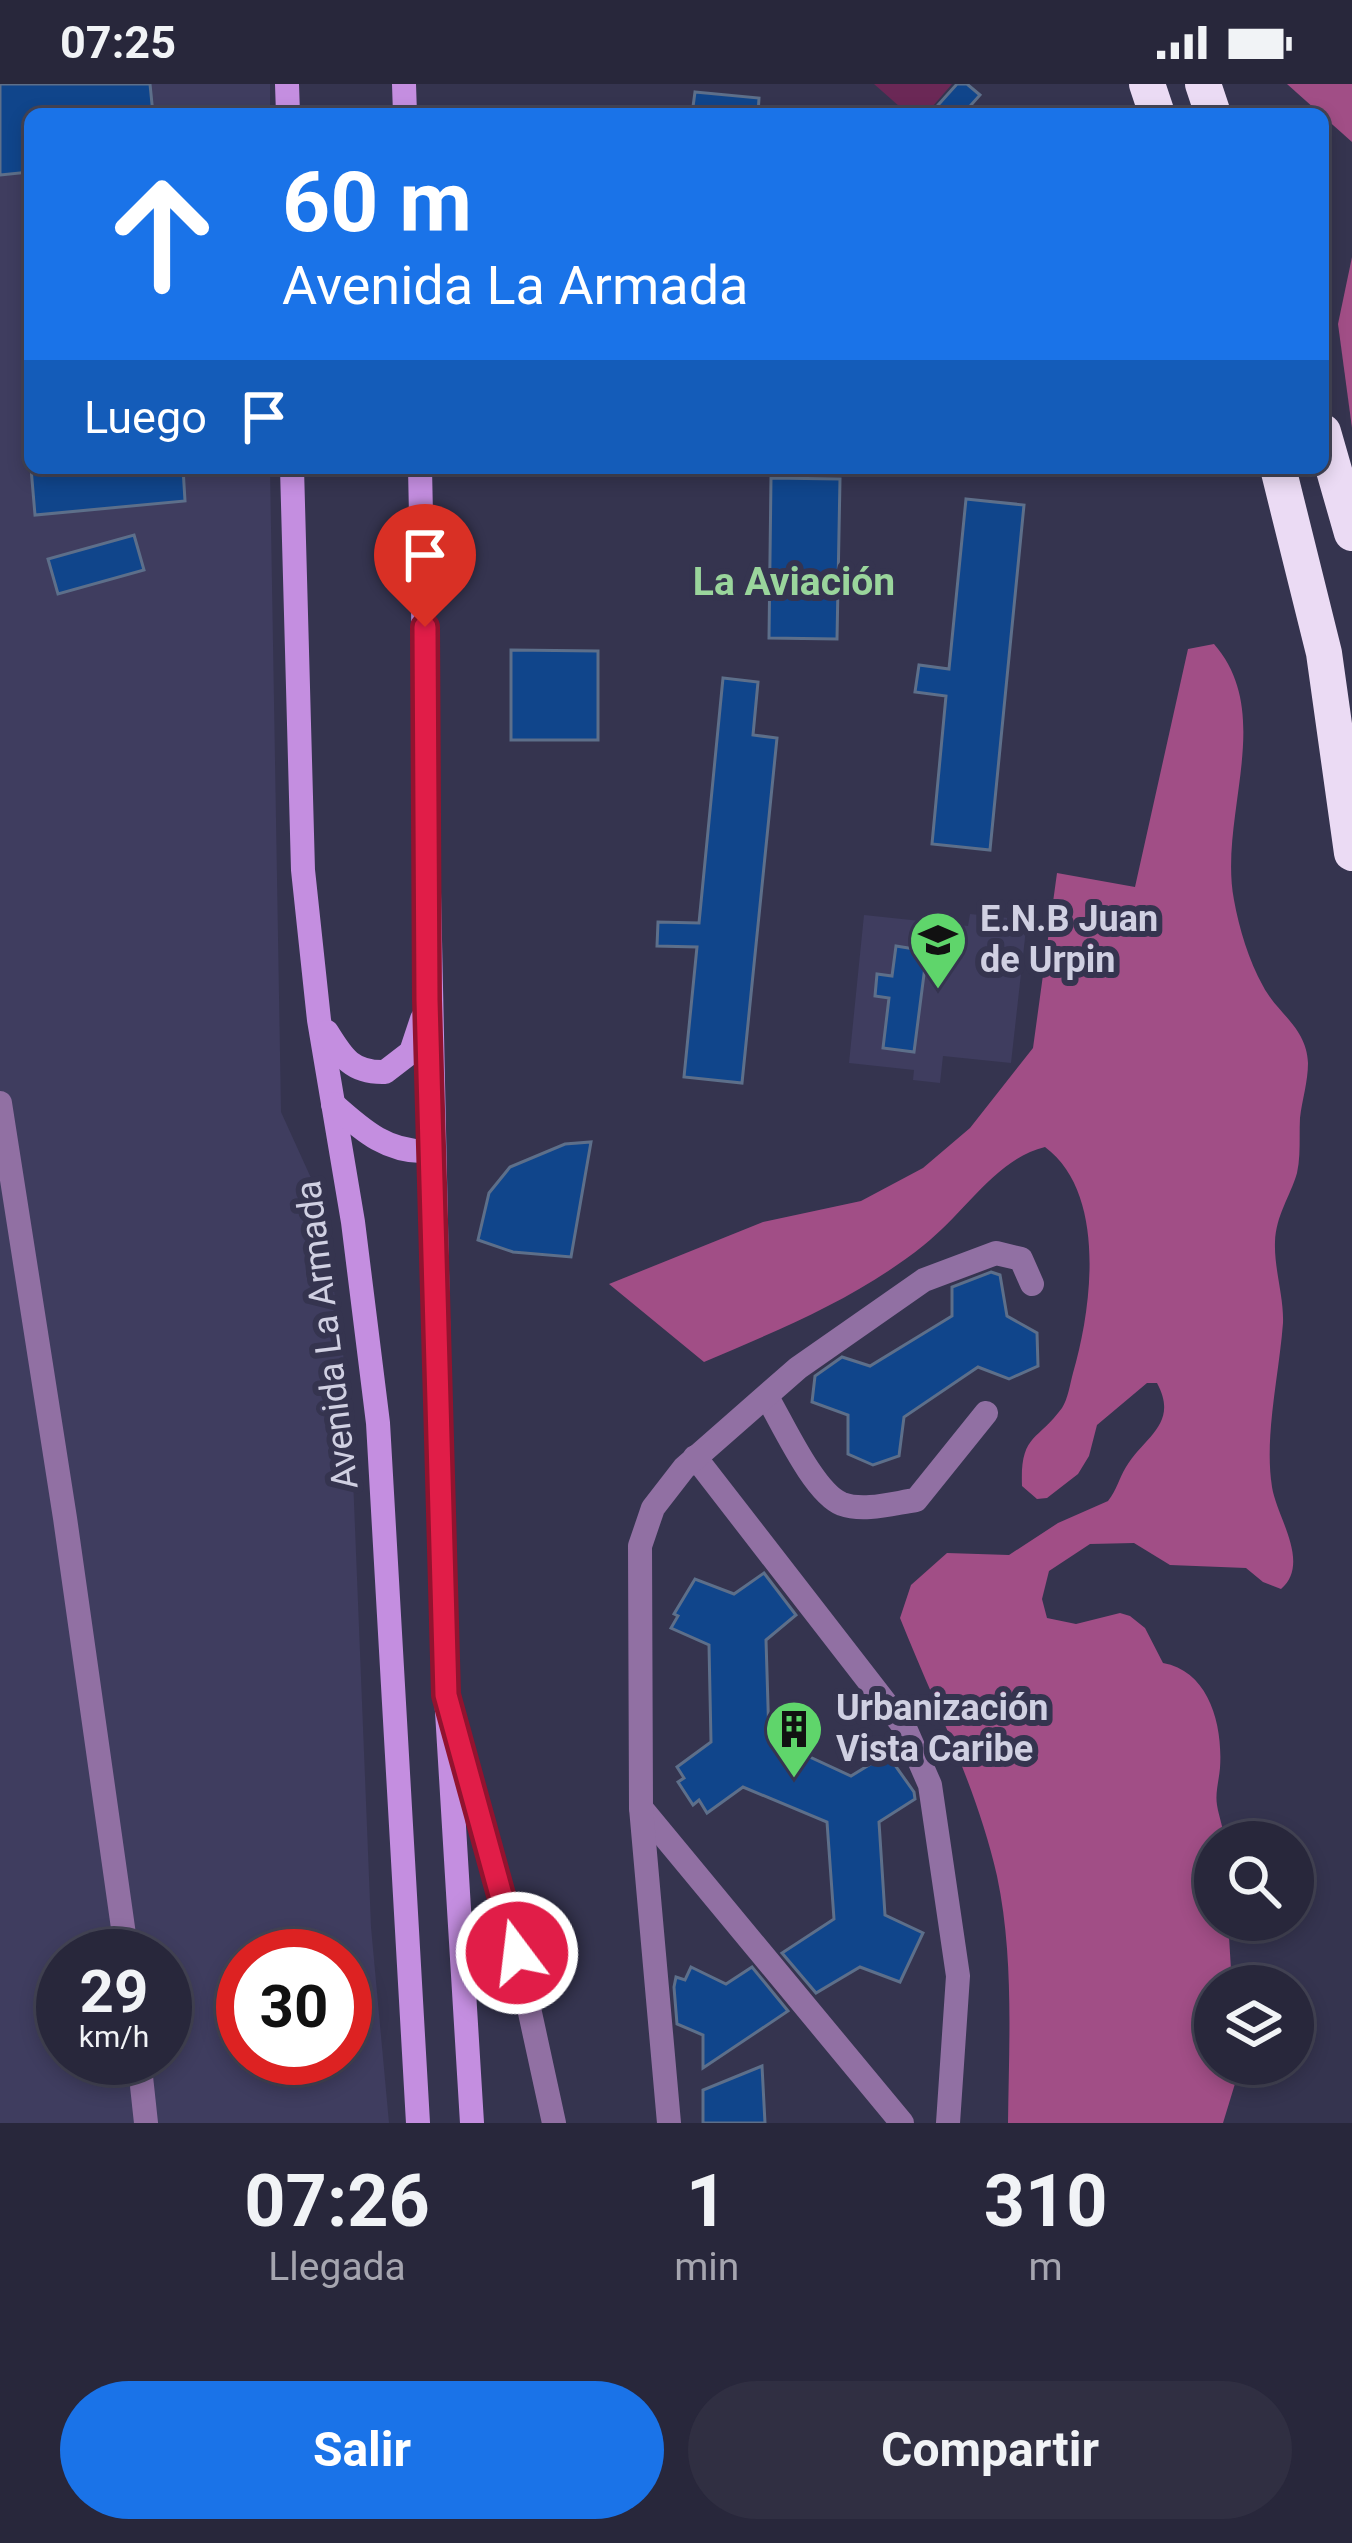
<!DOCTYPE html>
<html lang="es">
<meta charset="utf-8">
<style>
:root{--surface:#28273b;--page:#302f42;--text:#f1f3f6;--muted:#a5a5af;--line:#445;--accent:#1a73e8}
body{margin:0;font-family:Roboto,sans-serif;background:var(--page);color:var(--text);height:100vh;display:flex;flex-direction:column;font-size:45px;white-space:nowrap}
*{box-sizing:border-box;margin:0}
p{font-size:39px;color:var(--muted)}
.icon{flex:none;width:66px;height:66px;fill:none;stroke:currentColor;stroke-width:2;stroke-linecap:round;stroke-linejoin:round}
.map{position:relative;height:2039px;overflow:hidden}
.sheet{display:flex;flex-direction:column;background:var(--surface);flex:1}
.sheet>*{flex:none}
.top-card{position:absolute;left:24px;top:24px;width:1305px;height:366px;border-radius:18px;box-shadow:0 6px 18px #0003,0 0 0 3px var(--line);background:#1a73e8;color:#fff;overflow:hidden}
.tools{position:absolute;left:1194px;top:1737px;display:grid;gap:24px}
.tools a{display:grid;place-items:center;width:120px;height:120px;border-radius:50%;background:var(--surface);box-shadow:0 6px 18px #0003,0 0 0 3px var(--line);font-size:60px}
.speed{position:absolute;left:36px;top:1845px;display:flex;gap:24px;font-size:60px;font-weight:700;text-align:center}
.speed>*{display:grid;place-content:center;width:156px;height:156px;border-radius:50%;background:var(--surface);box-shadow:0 6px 18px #0003,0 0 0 3px var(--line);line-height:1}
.speed small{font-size:30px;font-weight:400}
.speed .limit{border:18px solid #d22;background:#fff;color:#111}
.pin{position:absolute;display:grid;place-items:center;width:102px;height:102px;color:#fff;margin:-123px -51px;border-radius:50% 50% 50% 0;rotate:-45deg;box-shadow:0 0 12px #0007}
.pin .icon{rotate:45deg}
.me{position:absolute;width:132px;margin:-66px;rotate:345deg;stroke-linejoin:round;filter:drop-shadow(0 0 9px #0008)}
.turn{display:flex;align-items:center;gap:42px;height:252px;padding:0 60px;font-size:54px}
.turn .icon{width:156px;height:156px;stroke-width:2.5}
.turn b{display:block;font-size:84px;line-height:102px}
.then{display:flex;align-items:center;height:114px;padding:0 60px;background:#0003;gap:24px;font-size:45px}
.eta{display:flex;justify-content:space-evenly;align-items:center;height:204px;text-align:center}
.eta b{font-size:72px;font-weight:700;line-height:84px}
.cta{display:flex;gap:24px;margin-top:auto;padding:24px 60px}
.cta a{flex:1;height:138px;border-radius:72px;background:var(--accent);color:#fff;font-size:48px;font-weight:700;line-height:138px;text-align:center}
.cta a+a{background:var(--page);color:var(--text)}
.status{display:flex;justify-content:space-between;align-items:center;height:84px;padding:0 60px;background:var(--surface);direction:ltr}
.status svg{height:33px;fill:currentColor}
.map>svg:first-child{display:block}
.built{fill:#3f3d5f;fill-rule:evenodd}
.green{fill:#6b2856}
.forest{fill:#a14e86}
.building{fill:#10458b;stroke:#5d6f8a;stroke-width:3}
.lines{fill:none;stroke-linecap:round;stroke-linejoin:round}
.street{stroke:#9170a3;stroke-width:24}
.secondary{stroke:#c48ee0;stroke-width:24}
.highway{stroke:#ebdbf4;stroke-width:36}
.route-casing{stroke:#92132f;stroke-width:30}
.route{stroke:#e11d48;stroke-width:21}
.labels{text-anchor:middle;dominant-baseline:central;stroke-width:12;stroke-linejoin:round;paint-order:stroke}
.poi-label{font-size:36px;font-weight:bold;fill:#d0d0e2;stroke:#35344f;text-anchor:start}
.street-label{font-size:36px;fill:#d0d0e2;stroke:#35344f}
.neighbourhood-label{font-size:39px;font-weight:bold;fill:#9ad59c;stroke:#35344f}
</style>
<div class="status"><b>07:25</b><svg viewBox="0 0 49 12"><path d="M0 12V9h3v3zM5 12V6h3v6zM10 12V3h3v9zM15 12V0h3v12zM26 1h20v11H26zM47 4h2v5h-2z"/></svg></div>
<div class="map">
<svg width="1352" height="2039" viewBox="0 0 1352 2039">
<rect width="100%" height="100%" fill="#35344f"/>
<!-- built -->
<g class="built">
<path d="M0,0H270V30H30V384H270L281,1028L321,1116L350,1319L371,1843L389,2039H0ZM63,1872H165V1974H63ZM243,1872H345V1974H243Z"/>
<polygon points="970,830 1027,836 1011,979 943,972 940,999 913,996 914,986 849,979 864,831 968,842"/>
</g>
<!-- green -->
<polygon class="green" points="874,0 952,0 926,30 908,30"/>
<!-- forest -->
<g class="forest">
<polygon points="1287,0 1352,0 1352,58"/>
<polygon points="1352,173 1352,344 1338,240"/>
<path d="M1214,560C1276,631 1218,732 1234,816C1239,844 1249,877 1263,902C1277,929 1307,944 1308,979C1308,998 1302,1016 1300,1034C1299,1052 1301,1071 1297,1089C1290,1113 1276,1131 1275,1158C1274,1185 1284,1213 1283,1239C1279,1292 1264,1352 1272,1403C1277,1434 1311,1479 1281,1505L1263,1498L1246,1484L1170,1481L1134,1459L1090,1460L1049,1487L1042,1515L1047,1534L1076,1540L1120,1529L1130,1532L1145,1544L1163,1579C1209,1587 1223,1641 1220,1684C1219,1696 1215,1709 1217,1721C1219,1734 1224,1744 1224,1758H1215V1836H1228L1232,1902H1215V1980H1241L1223,2039H1008C1009,1957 1014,1872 997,1792C977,1703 933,1617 900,1534L911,1501L947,1469L1009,1471L1058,1439L1108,1417C1117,1406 1119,1394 1126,1383C1145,1352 1179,1340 1157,1299H1147L1097,1341L1089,1372L1078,1390L1047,1414L1037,1415L1022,1402C1020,1350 1037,1358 1062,1324C1068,1315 1070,1300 1073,1289C1092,1224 1107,1109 1045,1063C997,1074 963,1131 924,1161C858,1214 781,1245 704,1278L609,1200L763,1138L861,1117L923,1084L970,1044L1033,964L1057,789L1135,803L1188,565Z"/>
</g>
<!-- building -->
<g class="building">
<polygon points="0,0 150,0 153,30 30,30 30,88 0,91"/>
<polygon points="957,0 967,0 980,11 963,30 930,30"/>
<polygon points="695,8 759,14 758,30 692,30"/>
<polygon points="31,384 183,384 185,417 35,431"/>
<polygon points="771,394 840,395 837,555 769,554"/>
<polygon points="966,415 1024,421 990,766 932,760 946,612 915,608 919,581 949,585"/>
<polygon points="134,451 144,486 58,510 48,475"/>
<polygon points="511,566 598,567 598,656 511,656"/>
<polygon points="723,594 758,598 753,651 777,654 742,999 684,993 697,863 657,862 658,838 699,839"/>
<polygon points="896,862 927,867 914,968 883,964 889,914 875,912 877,890 892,892"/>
<polygon points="591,1058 571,1173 513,1168 478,1156 489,1109 510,1083 565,1060"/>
<polygon points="991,1188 1000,1191 1007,1232 1037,1249 1038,1282 1009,1295 978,1283 904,1333 899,1372 873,1381 848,1370 848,1331 812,1318 815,1292 842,1273 870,1282 952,1232 952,1203"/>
<polygon points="764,1489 796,1531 766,1556 769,1654 851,1692 887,1670 914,1708 915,1715 879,1738 885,1831 923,1849 900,1898 860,1883 816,1909 782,1869 834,1835 827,1738 743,1703 707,1729 699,1716 693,1721 678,1698 684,1694 677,1683 711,1658 709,1561 671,1544 678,1532 674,1530 695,1495 734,1510"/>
<polygon points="691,1883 726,1900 752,1883 788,1927 703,1984 703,1951 677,1940 674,1903 676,1893 685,1896"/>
<polygon points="762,1982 765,2039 703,2039 703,2006"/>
</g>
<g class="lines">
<!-- street -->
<g class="street">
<polyline points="0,1019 65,1434 127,1872"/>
<path d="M767,1313C783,1340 814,1409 842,1420C864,1428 894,1419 916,1416L986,1329"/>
<polyline points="695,1373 905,1644 930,1701 958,1892 948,2039"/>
<polyline points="453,1634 517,1869 554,2039"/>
<polyline points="641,1724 902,2039"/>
<polyline points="139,1974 146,2039"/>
<polyline points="669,2039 641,1724 640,1462 653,1424 684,1384 798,1284 924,1196 996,1169 1021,1175 1032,1200"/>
</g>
<!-- secondary -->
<g class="secondary">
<polyline points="287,0 288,30"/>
<polyline points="404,0 405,30"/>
<polyline points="292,384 303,786 319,936 353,1138 378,1339 418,2039"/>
<polyline points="420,384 446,1611 472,2039"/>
<path d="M327,948C343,974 352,989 385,988L411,968L422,935"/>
<path d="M333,1020C363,1047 389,1070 431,1067"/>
</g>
<!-- highway -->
<g class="highway">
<polyline points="1147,0 1157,30"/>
<polyline points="1203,0 1213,30"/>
<polyline points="1323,348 1352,449"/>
<polyline points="1278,384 1324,569 1352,769"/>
</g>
</g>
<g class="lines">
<defs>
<polyline id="route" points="425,543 427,916 446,1611 517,1869"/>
</defs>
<!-- route casing -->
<use href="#route" class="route-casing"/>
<!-- route -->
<use href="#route" class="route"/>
</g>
<!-- icons -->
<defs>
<symbol id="school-pin" viewBox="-11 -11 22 30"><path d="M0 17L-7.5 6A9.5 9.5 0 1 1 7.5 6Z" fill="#5fd56b" stroke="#35344f"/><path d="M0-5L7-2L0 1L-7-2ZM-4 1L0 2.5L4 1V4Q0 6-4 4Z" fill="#111"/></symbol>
<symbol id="building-pin" viewBox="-11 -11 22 30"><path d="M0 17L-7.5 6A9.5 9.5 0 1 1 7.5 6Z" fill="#5fd56b" stroke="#35344f"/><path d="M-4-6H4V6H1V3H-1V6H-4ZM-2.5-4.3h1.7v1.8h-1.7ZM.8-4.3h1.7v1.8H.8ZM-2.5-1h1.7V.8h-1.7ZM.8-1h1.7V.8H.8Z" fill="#111"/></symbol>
</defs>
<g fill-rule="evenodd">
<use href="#school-pin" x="905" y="823" width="66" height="90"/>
<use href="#building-pin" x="761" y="1612" width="66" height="90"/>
</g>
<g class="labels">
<!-- poi labels -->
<g class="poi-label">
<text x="980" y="835">E.N.B Juan<tspan x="980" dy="41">de Urpin</tspan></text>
<text x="836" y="1624">Urbanización<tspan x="836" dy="41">Vista Caribe</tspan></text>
</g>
<!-- street labels -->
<g class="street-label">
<text transform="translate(327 1251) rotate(-97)">Avenida La Armada</text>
</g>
<!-- neighbourhood labels -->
<g class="neighbourhood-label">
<text x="794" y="498">La Aviación</text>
</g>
</g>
</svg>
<div class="tools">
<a><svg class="icon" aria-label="search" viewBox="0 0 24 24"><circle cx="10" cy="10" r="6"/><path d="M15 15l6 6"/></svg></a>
<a><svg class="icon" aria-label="layers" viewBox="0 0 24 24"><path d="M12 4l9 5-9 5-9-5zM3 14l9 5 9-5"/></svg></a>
</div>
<div class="speed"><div>29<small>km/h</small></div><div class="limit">30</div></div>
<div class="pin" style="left:425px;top:543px;background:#d93025"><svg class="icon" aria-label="arrive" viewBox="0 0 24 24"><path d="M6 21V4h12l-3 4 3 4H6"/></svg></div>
<svg class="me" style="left:517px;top:1869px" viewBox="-20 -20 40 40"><circle r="17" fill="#e11d48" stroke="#fff" stroke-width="3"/><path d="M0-11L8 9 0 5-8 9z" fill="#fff"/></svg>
<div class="top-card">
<div class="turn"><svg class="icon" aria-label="ahead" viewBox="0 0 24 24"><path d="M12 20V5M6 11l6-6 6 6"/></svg><div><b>60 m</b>Avenida La Armada</div></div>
<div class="then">Luego<svg class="icon" aria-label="arrive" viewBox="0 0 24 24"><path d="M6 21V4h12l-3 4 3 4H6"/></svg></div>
</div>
</div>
<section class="sheet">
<div class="eta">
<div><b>07:26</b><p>Llegada</p></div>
<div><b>1</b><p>min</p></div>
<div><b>310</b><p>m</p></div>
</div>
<div class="cta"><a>Salir</a><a>Compartir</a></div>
</section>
